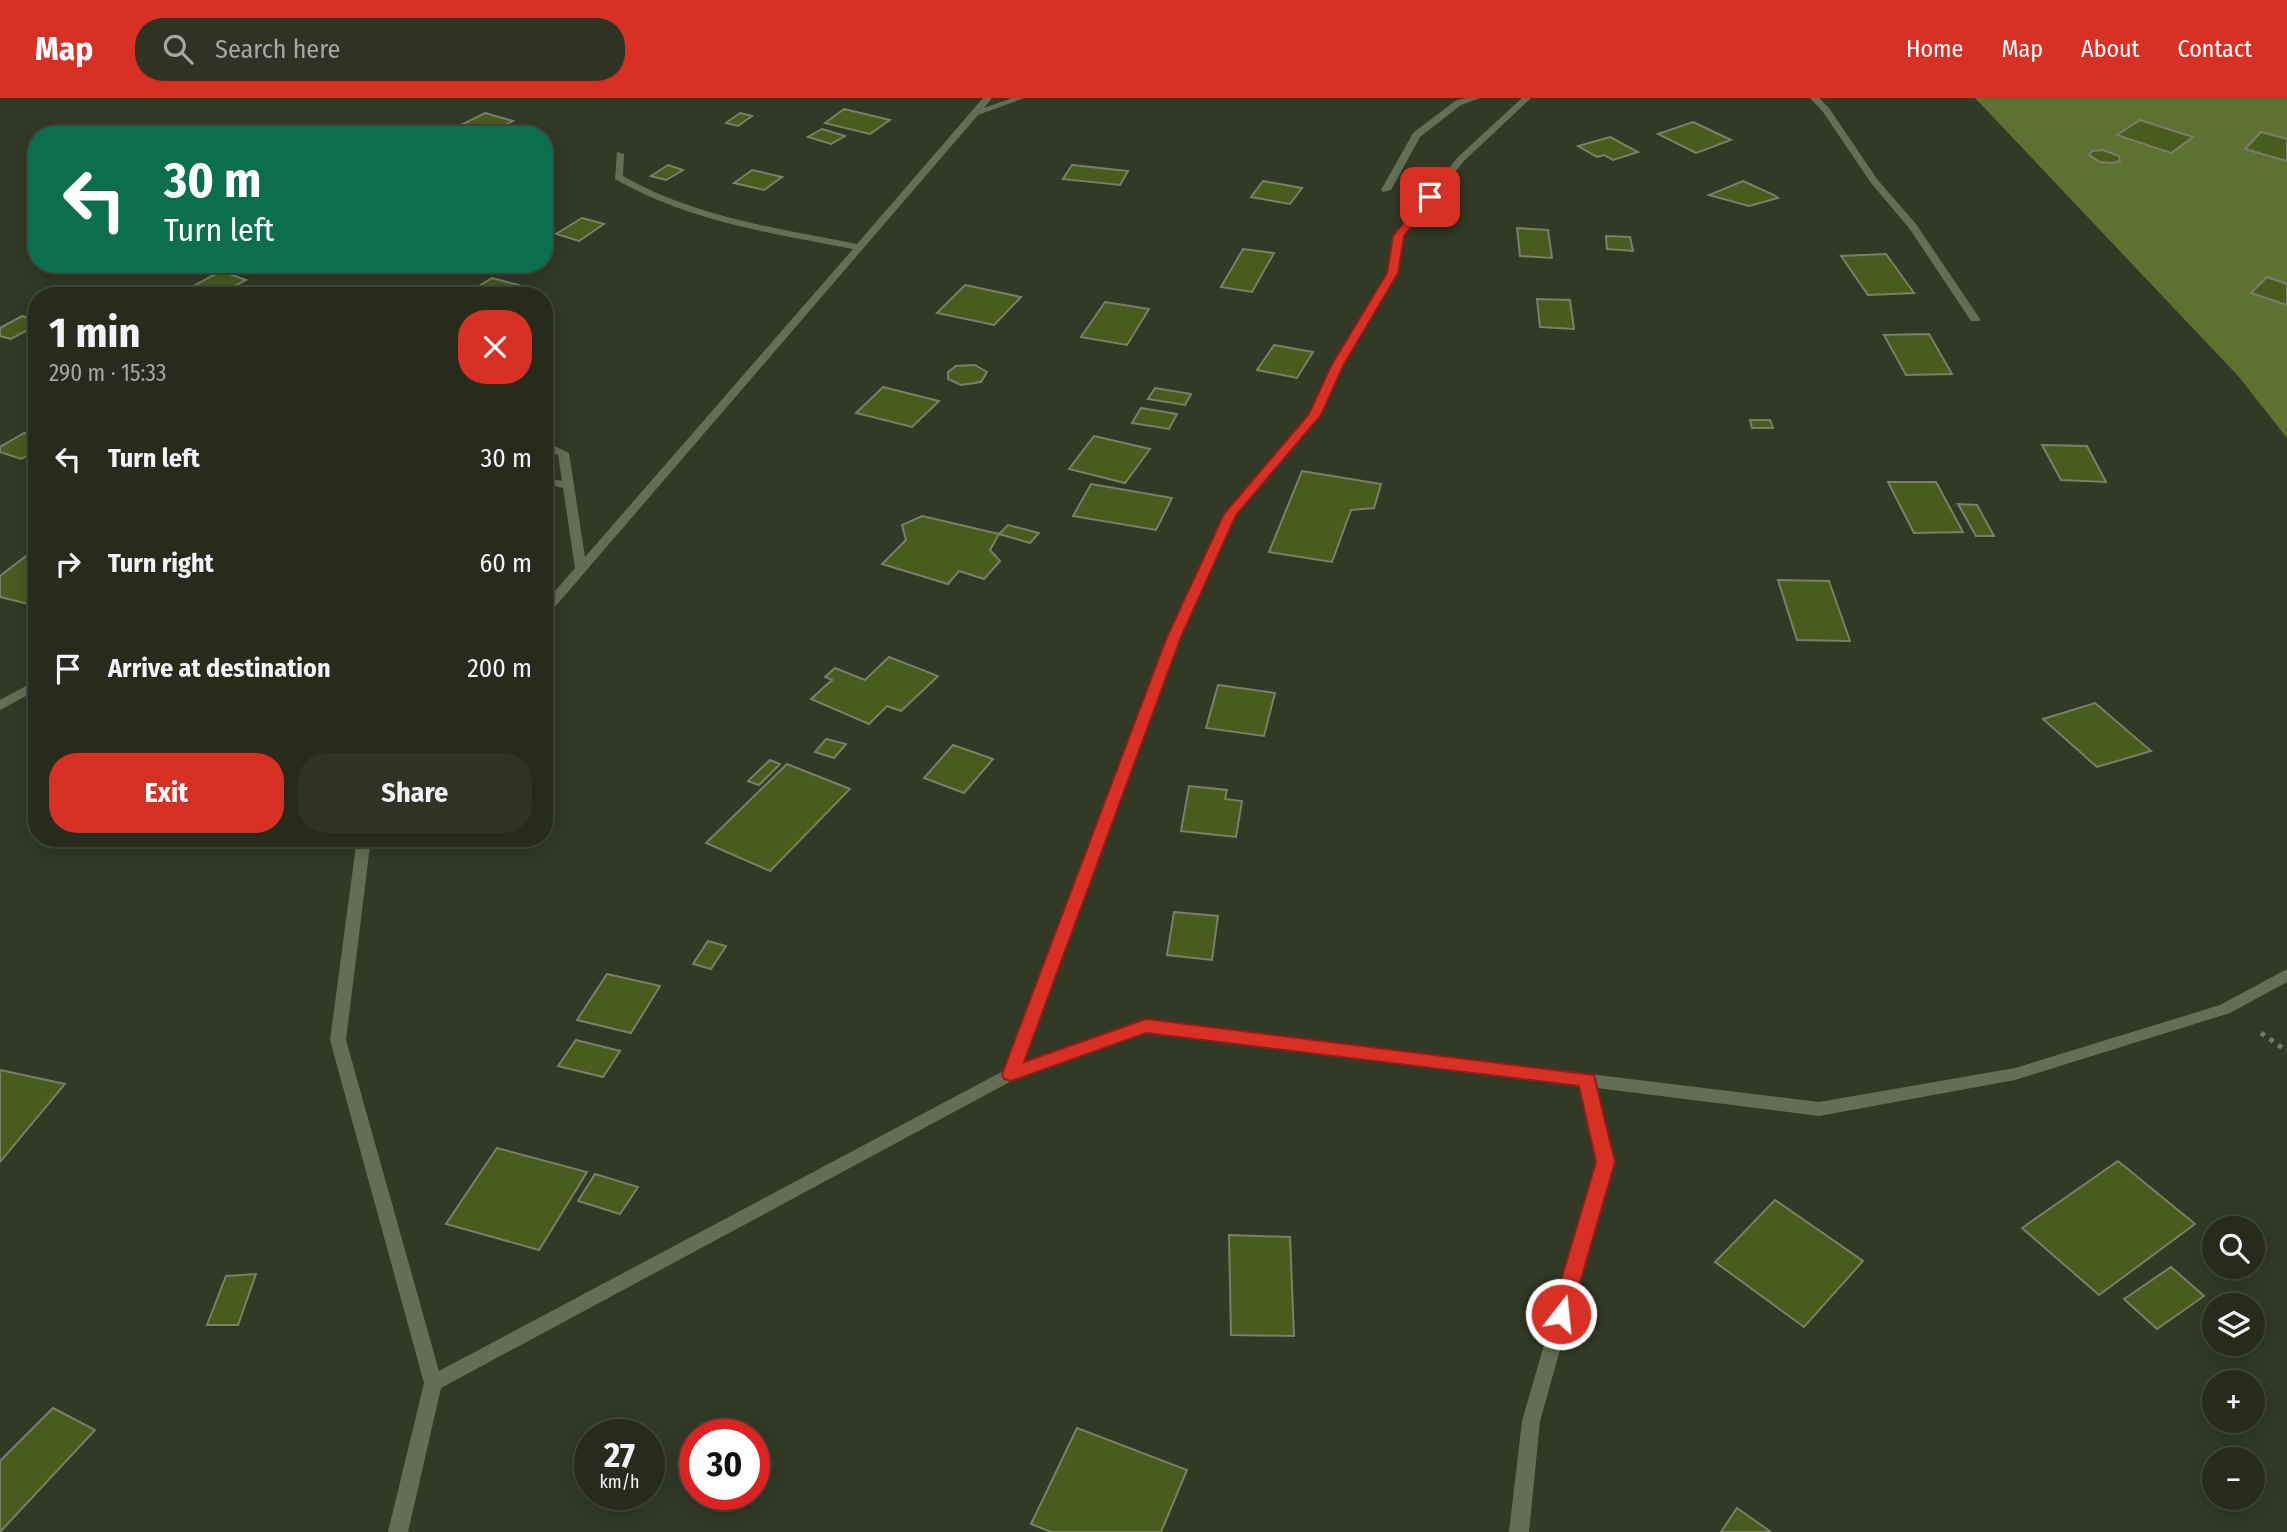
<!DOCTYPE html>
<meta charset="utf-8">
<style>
:root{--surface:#262b1b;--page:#2e3324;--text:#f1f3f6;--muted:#a4a7a3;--line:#42473a;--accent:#d93025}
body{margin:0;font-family:"Fira Sans Condensed",sans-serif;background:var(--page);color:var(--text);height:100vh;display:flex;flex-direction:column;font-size:26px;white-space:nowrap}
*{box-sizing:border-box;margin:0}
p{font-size:23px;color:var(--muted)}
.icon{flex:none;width:38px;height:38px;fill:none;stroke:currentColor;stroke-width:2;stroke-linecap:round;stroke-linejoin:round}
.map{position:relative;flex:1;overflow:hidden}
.panel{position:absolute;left:28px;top:189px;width:525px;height:560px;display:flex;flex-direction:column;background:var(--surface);border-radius:28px;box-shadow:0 4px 18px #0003,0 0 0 2px var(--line)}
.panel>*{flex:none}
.top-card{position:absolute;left:28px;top:28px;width:525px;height:147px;border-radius:28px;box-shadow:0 4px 18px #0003,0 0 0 2px var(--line);background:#0b6e4f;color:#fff;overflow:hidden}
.fabs{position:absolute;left:2202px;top:1118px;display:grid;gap:14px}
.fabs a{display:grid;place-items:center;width:63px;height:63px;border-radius:50%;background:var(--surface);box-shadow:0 4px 18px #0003,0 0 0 2px var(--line);font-size:35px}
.speed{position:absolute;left:574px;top:1321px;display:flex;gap:14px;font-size:35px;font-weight:700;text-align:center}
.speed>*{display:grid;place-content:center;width:91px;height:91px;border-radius:50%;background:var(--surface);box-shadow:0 4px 18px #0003,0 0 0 2px var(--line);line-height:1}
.speed small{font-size:18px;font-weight:400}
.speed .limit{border:10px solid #d22;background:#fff;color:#111}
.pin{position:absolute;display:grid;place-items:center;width:60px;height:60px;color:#fff;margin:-30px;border-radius:14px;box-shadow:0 4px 10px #0006}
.me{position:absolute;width:77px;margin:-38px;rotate:16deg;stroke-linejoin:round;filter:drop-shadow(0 0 5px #0008)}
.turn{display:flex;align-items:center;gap:24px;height:147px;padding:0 21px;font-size:32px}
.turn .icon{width:91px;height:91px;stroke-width:2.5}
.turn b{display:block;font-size:49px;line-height:60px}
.round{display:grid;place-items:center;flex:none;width:74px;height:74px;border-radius:28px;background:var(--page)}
.head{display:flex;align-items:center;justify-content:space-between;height:119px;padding:0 21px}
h1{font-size:42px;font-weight:700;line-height:52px}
.action{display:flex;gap:14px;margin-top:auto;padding:14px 21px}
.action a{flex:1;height:80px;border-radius:28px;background:var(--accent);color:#fff;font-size:28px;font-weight:700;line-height:80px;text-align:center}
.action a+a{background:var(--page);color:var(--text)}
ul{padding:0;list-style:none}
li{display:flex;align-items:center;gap:21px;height:105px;padding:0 21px}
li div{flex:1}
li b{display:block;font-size:26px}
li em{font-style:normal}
header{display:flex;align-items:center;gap:42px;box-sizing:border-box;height:98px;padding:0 35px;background:var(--accent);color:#fff}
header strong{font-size:33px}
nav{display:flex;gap:38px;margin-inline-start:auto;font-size:24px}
.search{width:490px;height:63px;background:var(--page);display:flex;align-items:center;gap:18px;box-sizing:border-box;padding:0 24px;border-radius:28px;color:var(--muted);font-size:26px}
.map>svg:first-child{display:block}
.forest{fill:#5e7133}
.building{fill:#495b1d;stroke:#778068;stroke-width:2}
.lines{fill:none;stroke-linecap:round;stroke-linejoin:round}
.path{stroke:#727867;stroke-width:5;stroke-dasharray:4.5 6;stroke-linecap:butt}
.street{fill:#656e54;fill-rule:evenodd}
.route{fill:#d93025;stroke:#8d1f18;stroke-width:2}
</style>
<header>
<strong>Map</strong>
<div class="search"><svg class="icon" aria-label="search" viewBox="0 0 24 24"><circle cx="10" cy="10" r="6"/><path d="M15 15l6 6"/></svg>Search here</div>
<nav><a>Home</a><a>Map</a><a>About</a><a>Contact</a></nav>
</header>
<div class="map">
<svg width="2287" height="1434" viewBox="0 0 2287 1434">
<rect width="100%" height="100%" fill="#323924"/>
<!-- forest -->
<polygon class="forest" points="1975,0 2287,0 2287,340 2239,279"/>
<!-- building -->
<g class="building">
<polygon points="844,11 890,22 870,36 825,25"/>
<polygon points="485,15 513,23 486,37 463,37 449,33"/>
<polygon points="740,15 752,18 738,28 726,25"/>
<polygon points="2140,22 2193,39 2171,55 2117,37"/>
<polygon points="1693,24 1731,42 1696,55 1658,36"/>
<polygon points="822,31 845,38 831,46 808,39"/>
<polygon points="2261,34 2287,41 2287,63 2245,51"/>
<polygon points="1610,39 1638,54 1613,62 1604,57 1597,59 1578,48"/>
<polygon points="2103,52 2119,58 2120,63 2112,65 2100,64 2089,57 2092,53"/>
<polygon points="668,67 683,72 666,82 651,78"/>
<polygon points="1072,67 1128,73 1120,87 1063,81"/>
<polygon points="752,72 782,79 764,92 734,85"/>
<polygon points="1263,83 1302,90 1290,106 1251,99"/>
<polygon points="1743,83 1774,97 1778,100 1749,108 1709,97"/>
<polygon points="582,120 604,126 579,143 556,136"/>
<polygon points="1517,130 1548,132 1552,160 1520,158"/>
<polygon points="1606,138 1630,139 1633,153 1607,151"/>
<polygon points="1243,151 1274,155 1252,194 1221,189"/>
<polygon points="1886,156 1914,195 1868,197 1841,158"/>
<polygon points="221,173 246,182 216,198 198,198 184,193"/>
<polygon points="2267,179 2287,186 2287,207 2251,195"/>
<polygon points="492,180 518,187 502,198 466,196"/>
<polygon points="965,187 1021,199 994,227 937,215"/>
<polygon points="1537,201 1570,202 1574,231 1540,229"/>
<polygon points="1105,204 1149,211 1127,247 1081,239"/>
<polygon points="22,218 37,222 37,227 11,241 0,238 0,230"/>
<polygon points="1929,236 1952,276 1906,277 1884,237"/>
<polygon points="1274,247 1313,254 1297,280 1257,272"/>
<polygon points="975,267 987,274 981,284 961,287 948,281 948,274 956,268"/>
<polygon points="883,289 939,303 912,329 856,315"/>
<polygon points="1155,290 1191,296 1185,307 1148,301"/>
<polygon points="1141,310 1177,316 1169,331 1132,325"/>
<polygon points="1750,322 1770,322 1773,330 1752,330"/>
<polygon points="24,335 37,339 37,352 21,361 0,354 0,349"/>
<polygon points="1094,338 1150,351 1125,385 1069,371"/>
<polygon points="2042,347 2087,348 2106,384 2061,382"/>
<polygon points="1302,373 1381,386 1374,410 1351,412 1332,464 1269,454"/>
<polygon points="1888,384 1936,384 1963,434 1914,435"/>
<polygon points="1091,386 1172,400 1156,432 1073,418"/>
<polygon points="1958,406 1977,407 1994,438 1976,438"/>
<polygon points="922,418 999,436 990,452 1000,463 984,481 959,473 948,486 882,466 906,442 902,427"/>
<polygon points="1008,427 1039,435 1030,445 999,436"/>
<polygon points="35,451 37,504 32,507 0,499 0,478"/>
<polygon points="1778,482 1829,483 1850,543 1797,542"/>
<polygon points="889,559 938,578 901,613 887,608 869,626 811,601 832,582 825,579 835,570 865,582"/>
<polygon points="1218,587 1275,595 1264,638 1206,630"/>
<polygon points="2095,605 2151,653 2097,669 2043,621"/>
<polygon points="826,641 846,646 834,660 815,654"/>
<polygon points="953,647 993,661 964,695 924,680"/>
<polygon points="770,662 780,666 759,687 748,683"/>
<polygon points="787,666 850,691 770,773 706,745"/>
<polygon points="1189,688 1227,692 1225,701 1242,703 1236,739 1181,733"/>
<polygon points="1174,814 1218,818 1212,862 1167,857"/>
<polygon points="708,843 726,848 711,871 693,866"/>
<polygon points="607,876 660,888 631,935 577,922"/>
<polygon points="576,942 620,953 603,979 558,968"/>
<polygon points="0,972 65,986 0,1064"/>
<polygon points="497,1050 587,1074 539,1152 446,1126"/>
<polygon points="2118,1063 2195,1126 2099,1197 2022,1130"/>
<polygon points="595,1076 638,1089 620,1116 578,1103"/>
<polygon points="1775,1102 1863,1163 1804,1229 1715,1164"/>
<polygon points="1229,1137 1290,1139 1294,1238 1231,1237"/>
<polygon points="2171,1169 2204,1198 2157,1231 2124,1201"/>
<polygon points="256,1176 238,1227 207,1227 226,1178"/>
<polygon points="53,1310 95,1332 0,1434 0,1363"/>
<polygon points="1077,1330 1187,1372 1161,1434 1051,1434 1031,1426"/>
<polygon points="1737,1410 1771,1434 1721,1434"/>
</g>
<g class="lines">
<!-- path -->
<polyline class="path" points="2261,935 2287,953"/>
<!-- street -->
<g class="street">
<path d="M983,0H992L984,10L1012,0H1024L978,17L548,517L544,518V506L575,470L563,390L544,386V379L562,383L558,357L544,350V343L569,355L585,459L853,151C770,135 688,123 615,81L617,54L624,56L623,78C695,119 776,130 857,146Z"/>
<polygon points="1466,0 1480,0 1461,7 1420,39 1391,92 1383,94 1381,92 1413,35 1455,3"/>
<polygon points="1522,0 1531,0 1464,63 1403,138 1397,175 1342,268 1320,317 1235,417 1180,539 1023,965 1146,922 1819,1004 2015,970 2220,907 2287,871 2287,884 2230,915 2015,982 1819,1018 1597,990 1613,1064 1540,1323 1529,1434 1509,1434 1522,1323 1597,1064 1580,988 1146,934 1017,980 441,1290 408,1434 388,1434 424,1285 330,942 357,740 371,740 346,942 439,1273 1005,972 1168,539 1224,416 1310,316 1332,268 1387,175 1395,136 1458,59"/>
<polygon points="1810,0 1819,0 1829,10 1877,81 1916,126 1980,221 1979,223 1971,223 1909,130 1871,85 1823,14"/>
<polygon points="37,582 37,592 0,612 0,602"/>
</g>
</g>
<!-- route -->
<polygon class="route" points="1426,97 1435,99 1404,138 1398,175 1343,268 1321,317 1236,417 1181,539 1024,964 1146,921 1594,977 1615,1064 1571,1216 1568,1223 1561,1225 1554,1223 1551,1216 1596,1064 1579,988 1146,935 1011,983 1004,981 1002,976 1167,539 1224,416 1309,316 1331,268 1387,175 1393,138"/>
</svg>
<div class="fabs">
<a><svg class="icon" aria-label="search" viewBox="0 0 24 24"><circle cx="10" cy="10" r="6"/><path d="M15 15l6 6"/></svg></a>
<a><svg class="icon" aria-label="layers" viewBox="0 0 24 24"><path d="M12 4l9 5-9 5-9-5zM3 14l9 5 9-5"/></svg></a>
<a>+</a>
<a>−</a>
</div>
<div class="speed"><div>27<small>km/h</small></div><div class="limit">30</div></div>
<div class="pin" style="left:1430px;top:99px;background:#d93025"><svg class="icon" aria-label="arrive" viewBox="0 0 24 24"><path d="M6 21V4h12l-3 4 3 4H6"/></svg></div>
<svg class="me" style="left:1561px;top:1216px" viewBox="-20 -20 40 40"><circle r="17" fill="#d93025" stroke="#fff" stroke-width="3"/><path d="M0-11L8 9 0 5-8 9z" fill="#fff"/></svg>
<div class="top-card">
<div class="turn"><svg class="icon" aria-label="left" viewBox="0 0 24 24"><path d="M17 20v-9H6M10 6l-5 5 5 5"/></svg><div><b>30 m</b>Turn left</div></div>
</div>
<section class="panel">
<div class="head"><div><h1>1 min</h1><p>290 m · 15:33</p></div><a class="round" style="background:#d93025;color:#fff"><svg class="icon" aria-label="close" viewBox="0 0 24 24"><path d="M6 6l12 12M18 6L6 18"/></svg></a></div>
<ul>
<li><svg class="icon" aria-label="left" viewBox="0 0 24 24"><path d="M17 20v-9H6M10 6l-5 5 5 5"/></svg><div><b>Turn left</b></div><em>30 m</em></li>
<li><svg class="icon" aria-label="right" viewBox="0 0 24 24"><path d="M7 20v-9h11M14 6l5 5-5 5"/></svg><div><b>Turn right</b></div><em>60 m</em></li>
<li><svg class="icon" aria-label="arrive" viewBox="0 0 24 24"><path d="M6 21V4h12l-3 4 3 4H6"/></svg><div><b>Arrive at destination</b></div><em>200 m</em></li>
</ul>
<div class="action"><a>Exit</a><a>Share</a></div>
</section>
</div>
